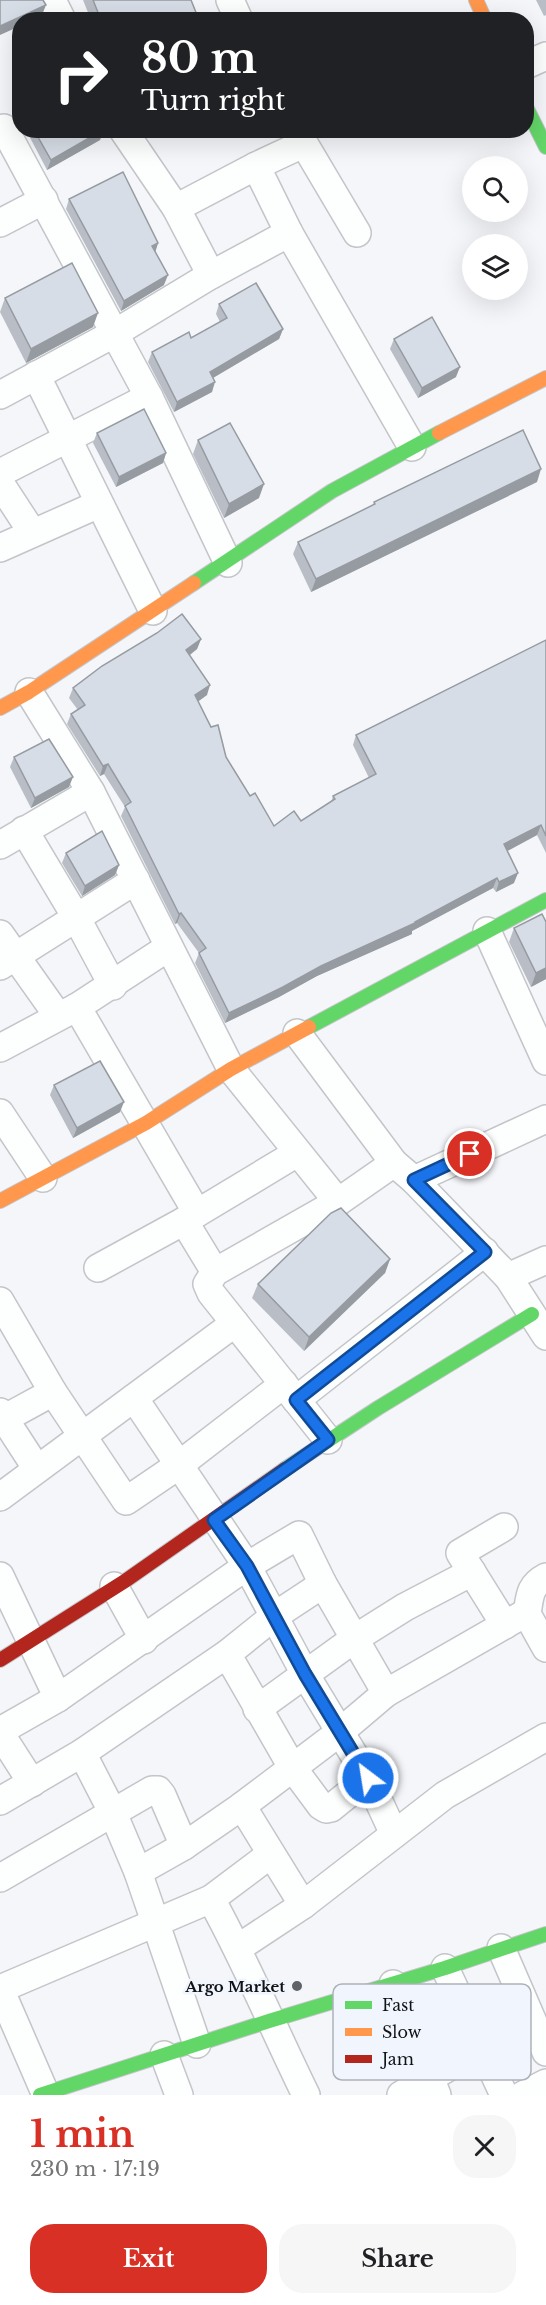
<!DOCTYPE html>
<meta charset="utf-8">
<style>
:root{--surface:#fff;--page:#f6f6f6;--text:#202124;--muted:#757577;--accent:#d93025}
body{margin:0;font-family:"Libre Baskerville",serif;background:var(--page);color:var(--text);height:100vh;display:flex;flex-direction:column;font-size:22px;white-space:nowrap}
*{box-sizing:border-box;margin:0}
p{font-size:20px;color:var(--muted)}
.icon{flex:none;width:33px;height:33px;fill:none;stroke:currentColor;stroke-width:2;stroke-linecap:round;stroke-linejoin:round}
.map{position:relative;height:2095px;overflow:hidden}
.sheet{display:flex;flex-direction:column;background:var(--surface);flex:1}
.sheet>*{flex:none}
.banner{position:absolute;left:12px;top:12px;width:522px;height:126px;border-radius:24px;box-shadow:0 6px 24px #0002;background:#202124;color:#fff;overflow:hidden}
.buttons{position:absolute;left:462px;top:156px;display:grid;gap:12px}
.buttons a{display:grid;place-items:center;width:66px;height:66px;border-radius:50%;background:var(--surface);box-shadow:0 6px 24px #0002;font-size:30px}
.pin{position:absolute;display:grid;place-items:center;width:51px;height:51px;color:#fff;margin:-26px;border:3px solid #fff;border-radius:50%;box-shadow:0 2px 6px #0007}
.me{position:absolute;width:66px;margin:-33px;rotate:329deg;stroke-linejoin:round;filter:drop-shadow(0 0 4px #0008)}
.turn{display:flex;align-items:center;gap:21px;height:126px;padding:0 30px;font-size:27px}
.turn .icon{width:78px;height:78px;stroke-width:2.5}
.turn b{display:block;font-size:42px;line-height:51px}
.round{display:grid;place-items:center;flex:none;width:63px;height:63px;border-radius:24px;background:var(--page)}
.headline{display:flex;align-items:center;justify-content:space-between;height:102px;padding:0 30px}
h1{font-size:36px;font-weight:700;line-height:45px;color:var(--accent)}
.primary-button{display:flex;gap:12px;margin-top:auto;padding:12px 30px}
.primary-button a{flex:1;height:69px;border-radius:24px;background:var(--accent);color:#fff;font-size:24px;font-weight:700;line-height:69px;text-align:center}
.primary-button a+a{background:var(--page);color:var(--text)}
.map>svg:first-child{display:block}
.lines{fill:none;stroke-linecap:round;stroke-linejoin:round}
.street-casing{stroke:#c3c5c8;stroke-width:30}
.fast-casing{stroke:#c3c5c8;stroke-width:16}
.slow-casing{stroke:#c3c5c8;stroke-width:16}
.jam-casing{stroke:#c3c5c8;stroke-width:16}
.street{stroke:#fdfefe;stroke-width:27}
.fast{stroke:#63d668;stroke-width:14}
.slow{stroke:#ff974d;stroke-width:14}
.jam{stroke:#b3261e;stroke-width:14}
.wall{fill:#b9bec6}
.shaded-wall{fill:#969ba1}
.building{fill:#d7dde6;stroke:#969ba1;stroke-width:1.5}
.route-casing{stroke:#114b97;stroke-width:15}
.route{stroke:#1a73e8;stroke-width:10}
.poi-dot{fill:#606265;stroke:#f0f5fe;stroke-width:2}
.labels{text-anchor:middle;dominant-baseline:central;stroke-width:5;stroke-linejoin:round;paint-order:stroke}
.poi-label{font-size:15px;font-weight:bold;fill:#111215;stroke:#f0f5fe;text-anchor:end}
.key{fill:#f0f5fe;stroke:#adb1b8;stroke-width:1.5}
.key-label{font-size:16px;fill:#111215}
</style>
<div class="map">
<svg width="546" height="2095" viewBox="0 0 546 2095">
<rect width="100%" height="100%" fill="#f4f6fa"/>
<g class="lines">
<defs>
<g id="street">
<polyline points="52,0 62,20"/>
<polyline points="230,0 239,20"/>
<polyline points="526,65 546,56"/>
<polyline points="0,130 4,128 149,397 228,563"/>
<polyline points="123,130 176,208 211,275"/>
<polyline points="296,130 357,233"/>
<polyline points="256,166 303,144"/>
<polyline points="176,208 256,166 289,233 412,447"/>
<polyline points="0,223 44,200"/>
<polyline points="36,375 153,611"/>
<polyline points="0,395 115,333 211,275 289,233"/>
<polyline points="0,473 149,397"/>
<polyline points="0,483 32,532"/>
<polyline points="0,548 99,504"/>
<polyline points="29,692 91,792 231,1069 338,1202"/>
<polyline points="24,830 76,917 113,986"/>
<polyline points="0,845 91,792"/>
<polyline points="487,931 546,1061"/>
<polyline points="0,934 58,1016"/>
<polyline points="0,966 136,880"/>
<polyline points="77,1007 197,1213"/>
<polyline points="297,1033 394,1163 414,1180 508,1277 546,1336"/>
<polyline points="0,1048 77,1007 169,947"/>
<polyline points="0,1113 43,1178"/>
<polyline points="414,1180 546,1119"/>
<polyline points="184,1221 215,1272"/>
<polyline points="98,1268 184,1221 297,1153"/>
<polyline points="508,1277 546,1260"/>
<polyline points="0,1301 53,1392"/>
<polyline points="134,1398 247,1566 305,1674 368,1778 394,1834"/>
<polyline points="296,1400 485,1252"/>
<polyline points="0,1412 37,1469"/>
<polyline points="0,1421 53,1392 126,1501 179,1465 284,1384"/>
<polyline points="328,1440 211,1293 207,1284 215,1272 338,1202 394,1163"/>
<polyline points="0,1497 235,1323"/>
<polyline points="504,1527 460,1553 505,1625"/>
<polyline points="0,1576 58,1698"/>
<path d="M546,1577C529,1586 530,1596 527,1614L546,1648"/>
<polyline points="323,1584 273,1617 227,1654 292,1767 321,1806 326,1809 331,1808 368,1778"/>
<polyline points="114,1586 144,1640"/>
<polyline points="257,1709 354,1639 405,1607 472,1572"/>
<polyline points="0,1731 58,1698 247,1566 299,1535 323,1584 386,1693"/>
<polyline points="0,1733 32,1783"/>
<polyline points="82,1753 113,1813 138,1872 197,2044"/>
<polyline points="0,1801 82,1753 227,1654"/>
<polyline points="242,1806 303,1905 445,1795 546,1737"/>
<polyline points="138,1872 184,1846 242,1806 340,1732 386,1693 522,1615 527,1614"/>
<polyline points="0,1878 152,1790 158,1790 162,1795 184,1846"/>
<polyline points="211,1899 271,1854"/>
<polyline points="238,1948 303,1905"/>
<polyline points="501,1948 546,2052"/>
<polyline points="445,1968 504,2095"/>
<polyline points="393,1984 437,2095"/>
<path d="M0,1989L211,1899C246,1962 274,2030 306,2095"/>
<polyline points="0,1989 46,2095"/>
<polyline points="164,2055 179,2095"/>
<polyline points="401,2095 483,2047"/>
<polyline points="523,2095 546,2083"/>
</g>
<g id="fast">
<polyline points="526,107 546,147"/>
<polyline points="194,583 332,491 439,433"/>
<polyline points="309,1027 546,900"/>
<polyline points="285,1469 378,1408 532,1314"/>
<polyline points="40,2095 269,2021 445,1968 546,1934"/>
</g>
<g id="slow">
<polyline points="476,0 485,20"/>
<polyline points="439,433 546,378"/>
<polyline points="0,708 29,692 194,583"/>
<polyline points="0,1201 146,1123 231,1069 309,1027"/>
</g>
<polyline id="jam" points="0,1660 125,1581 285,1469"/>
</defs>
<!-- street casing -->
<use href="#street" class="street-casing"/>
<!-- fast casing -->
<use href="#fast" class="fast-casing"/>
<!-- slow casing -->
<use href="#slow" class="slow-casing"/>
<!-- jam casing -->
<use href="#jam" class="jam-casing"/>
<!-- street -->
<use href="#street" class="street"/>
<!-- fast -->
<use href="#fast" class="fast"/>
<!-- slow -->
<use href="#slow" class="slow"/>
<!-- jam -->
<use href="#jam" class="jam"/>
</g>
<!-- wall -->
<g class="wall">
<polygon points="83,0 191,0 199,20 91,20"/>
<polygon points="536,0 546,0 546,15 544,16"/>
<polygon points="26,130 103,130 100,140 47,170"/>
<polygon points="69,199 158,243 155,252 164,285 121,311 66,209"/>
<polygon points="5,298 93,327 26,363 0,312"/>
<polygon points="219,304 283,329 279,339 213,378 212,392 174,412 148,362 152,352 191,338 220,322 216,314"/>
<polygon points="394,339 456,377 418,398 390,349"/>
<polygon points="97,433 166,453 163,463 116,487 93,443"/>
<polygon points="198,440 259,498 224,518 193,454"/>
<polygon points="537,482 311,592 293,554 298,542 373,505 374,502"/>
<polygon points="201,639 197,649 190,655 207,695 198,701 226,757 250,796 274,826 301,821 331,802 333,796 369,778 353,745 356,735 546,640 546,853 537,835 507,851 514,883 496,892 493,888 412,931 412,934 317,976 279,997 225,1023 195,963 199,953 177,923 175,924 121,816 125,807 104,774 100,776 67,724 71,714 78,710 69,698 73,688"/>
<polygon points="14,757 69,787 31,808 10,767"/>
<polygon points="66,853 119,865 115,875 82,896 62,863"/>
<polygon points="546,922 546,979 531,987 509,942 514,928"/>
<polygon points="54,1085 120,1112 73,1138 50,1095"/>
<polygon points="390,1259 385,1273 304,1351 252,1298 258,1284"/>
</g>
<!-- shaded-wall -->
<g class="shaded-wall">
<polygon points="46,5 42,15 33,20 20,20 20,26 0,35 0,26"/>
<polygon points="103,130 100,140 47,170 51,160"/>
<polygon points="158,243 155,253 152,246"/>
<polygon points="168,275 164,285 121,311 124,301"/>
<polygon points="98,313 93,327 26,363 31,349"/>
<polygon points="283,329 279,339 206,382 210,372"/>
<polygon points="460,367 456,377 418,398 422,388"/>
<polygon points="215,382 212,392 174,412 177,402"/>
<polygon points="166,453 163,463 116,487 119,477"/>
<polygon points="541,469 537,482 311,592 316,579"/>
<polygon points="264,484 259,498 224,518 229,504"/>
<polygon points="201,639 197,649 183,660 186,650"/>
<polygon points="210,685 207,695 192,706 195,695"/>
<polygon points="108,764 104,774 100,776 103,766"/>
<polygon points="73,777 69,787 31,808 35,798"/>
<polygon points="541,825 537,835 500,855 504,844"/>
<polygon points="119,865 115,875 82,896 85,886"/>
<polygon points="518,873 514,883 496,892 499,882"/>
<polygon points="497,878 493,888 412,931 412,934 317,976 279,997 225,1023 229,1013 321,966 415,922"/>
<polygon points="181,913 177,923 175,924 179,914"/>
<polygon points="546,968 546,979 531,987 536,973"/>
<polygon points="124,1102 120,1112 73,1138 77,1128"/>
<polygon points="390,1259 385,1273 304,1351 309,1337"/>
</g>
<!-- building -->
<g class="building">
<polygon points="0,0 43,0 46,5 0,26"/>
<polygon points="93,0 191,0 199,20 101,20"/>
<polygon points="34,130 103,130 51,160"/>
<polygon points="123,172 158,243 152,246 168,275 124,301 69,199"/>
<polygon points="72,263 98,313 31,349 5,298"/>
<polygon points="256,283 283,329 210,372 215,382 177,402 152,352 189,332 191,338 227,318 219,304"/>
<polygon points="432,317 460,367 422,388 394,339"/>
<polygon points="144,409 166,453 119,477 97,433"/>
<polygon points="230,423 264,484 229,504 198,440"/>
<polygon points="523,430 541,469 316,579 298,542 375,504 374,502"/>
<polygon points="182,614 201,639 186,650 210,685 195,695 211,727 218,725 226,757 250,796 255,793 274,826 294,811 301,821 335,799 333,796 376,774 356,735 546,640 546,836 541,825 504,844 518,873 499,882 497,878 415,922 415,923 321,966 283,987 229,1013 199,953 206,948 181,913 179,914 125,806 131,802 108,764 103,766 71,714 85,705 73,688 102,666 157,633"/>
<polygon points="49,739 73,777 35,798 14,757"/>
<polygon points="102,831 119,865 85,886 66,853"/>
<polygon points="542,914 546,922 546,968 536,973 514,928"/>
<polygon points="100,1061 124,1102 77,1128 54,1085"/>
<polygon points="341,1208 390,1259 309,1337 258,1284 331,1213"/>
</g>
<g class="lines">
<defs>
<polyline id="route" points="368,1778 305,1674 247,1566 214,1520 328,1440 296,1400 485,1252 414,1180 470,1154"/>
</defs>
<!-- route casing -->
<use href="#route" class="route-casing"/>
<!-- route -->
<use href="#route" class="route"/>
</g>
<!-- markers -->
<circle class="poi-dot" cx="297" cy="1986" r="6"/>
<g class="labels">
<!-- poi labels -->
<g class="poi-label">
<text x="285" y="1986">Argo Market</text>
</g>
</g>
<!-- legend -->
<rect x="333" y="1984" width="198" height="96" rx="9" class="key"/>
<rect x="345" y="2001" width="27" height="8" fill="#63d668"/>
<rect x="345" y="2028" width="27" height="8" fill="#ff974d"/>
<rect x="345" y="2055" width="27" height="8" fill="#b3261e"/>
<g class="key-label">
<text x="382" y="2011">Fast</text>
<text x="382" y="2038">Slow</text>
<text x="382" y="2065">Jam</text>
</g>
</svg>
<div class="buttons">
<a><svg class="icon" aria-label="search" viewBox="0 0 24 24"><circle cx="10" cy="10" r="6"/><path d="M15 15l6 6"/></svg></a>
<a><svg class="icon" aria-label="layers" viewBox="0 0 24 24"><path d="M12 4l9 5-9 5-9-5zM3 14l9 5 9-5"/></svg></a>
</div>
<div class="pin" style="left:470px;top:1154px;background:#d93025"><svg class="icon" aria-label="arrive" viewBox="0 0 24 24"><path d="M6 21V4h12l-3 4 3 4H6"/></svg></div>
<svg class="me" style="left:368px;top:1778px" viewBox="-20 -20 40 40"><circle r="17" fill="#1a73e8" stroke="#fff" stroke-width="3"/><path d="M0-11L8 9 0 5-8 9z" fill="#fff"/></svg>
<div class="banner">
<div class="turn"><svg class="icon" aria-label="right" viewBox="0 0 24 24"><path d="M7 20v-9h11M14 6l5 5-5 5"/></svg><div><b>80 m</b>Turn right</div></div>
</div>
</div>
<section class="sheet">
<div class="headline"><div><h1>1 min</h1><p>230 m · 17:19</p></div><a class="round"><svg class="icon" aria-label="close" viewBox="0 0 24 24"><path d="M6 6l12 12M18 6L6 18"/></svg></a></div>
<div class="primary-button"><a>Exit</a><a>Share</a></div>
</section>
